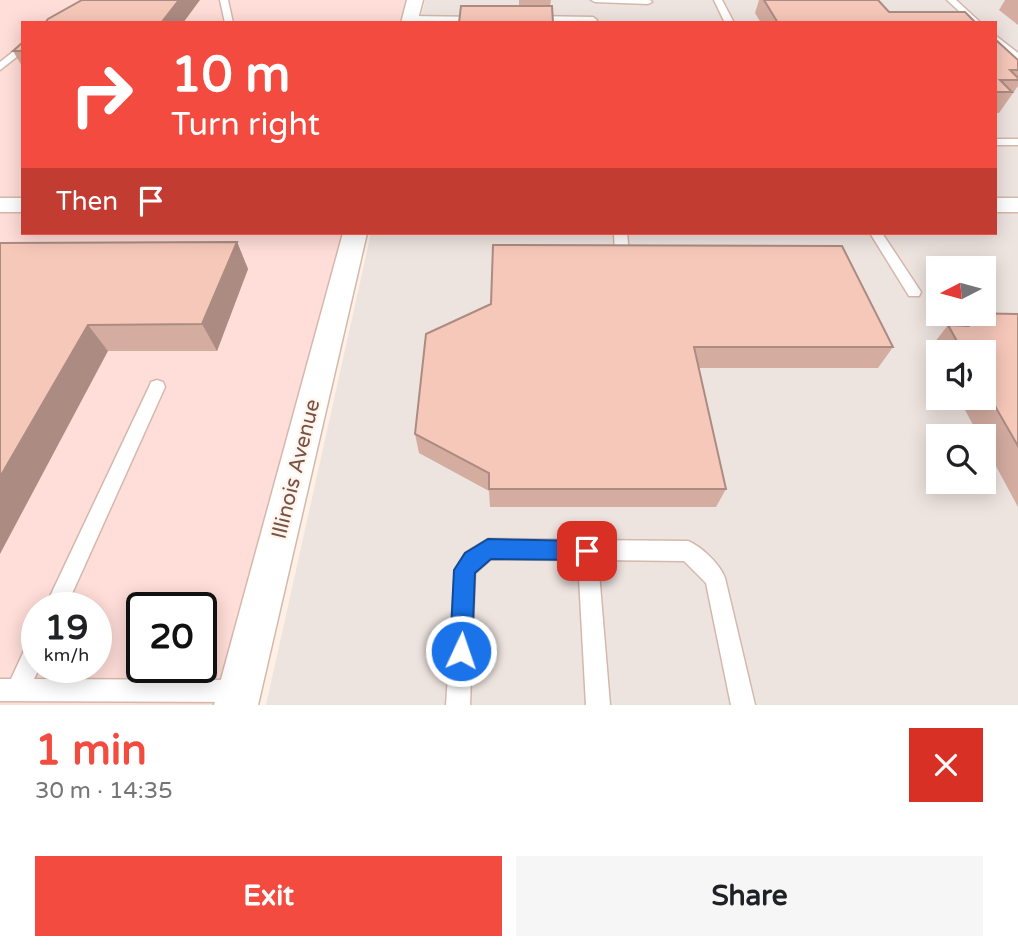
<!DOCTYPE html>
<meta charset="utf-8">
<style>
:root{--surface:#fff;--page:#f6f6f6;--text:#202124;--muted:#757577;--accent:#f34b3f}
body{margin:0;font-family:"Varela Round",sans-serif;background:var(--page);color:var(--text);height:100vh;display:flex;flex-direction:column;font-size:26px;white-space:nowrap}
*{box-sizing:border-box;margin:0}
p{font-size:23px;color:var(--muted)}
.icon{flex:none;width:38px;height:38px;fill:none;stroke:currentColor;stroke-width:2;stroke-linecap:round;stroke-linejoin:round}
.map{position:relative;height:705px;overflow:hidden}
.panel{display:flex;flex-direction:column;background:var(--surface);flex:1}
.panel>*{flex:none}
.banner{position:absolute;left:21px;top:21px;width:976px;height:214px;border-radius:0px;box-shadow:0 4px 18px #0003;background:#f34b3f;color:#fff;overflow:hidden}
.needle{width:46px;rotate:264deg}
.fabs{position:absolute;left:926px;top:256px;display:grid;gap:14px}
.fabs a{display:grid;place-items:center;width:70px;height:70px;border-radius:0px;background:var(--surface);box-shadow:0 4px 18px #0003;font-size:35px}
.speed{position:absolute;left:21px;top:592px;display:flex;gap:14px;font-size:35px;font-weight:700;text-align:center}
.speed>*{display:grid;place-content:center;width:91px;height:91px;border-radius:50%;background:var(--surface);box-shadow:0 4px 18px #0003;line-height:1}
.speed small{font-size:18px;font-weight:400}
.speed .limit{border:4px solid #111;border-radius:10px;background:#fff;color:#111}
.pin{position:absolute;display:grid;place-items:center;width:60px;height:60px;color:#fff;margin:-30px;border-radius:14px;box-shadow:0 4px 10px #0006}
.me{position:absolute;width:77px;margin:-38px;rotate:3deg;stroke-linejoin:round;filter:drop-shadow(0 0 5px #0008)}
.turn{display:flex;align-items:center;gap:24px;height:147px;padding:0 35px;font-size:32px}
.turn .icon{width:91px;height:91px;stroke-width:2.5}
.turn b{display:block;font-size:49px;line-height:60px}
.then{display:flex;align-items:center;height:66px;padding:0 35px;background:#0003;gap:14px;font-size:26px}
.round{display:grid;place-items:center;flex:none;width:74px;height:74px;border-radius:0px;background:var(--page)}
.headline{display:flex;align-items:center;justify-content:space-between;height:119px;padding:0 35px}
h1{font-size:42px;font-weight:800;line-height:52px;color:var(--accent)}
.cta{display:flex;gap:14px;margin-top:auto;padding:14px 35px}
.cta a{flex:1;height:80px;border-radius:0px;background:var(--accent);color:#fff;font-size:28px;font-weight:800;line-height:80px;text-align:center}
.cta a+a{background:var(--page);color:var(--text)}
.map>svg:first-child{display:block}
.commercial{fill:#ffddd8;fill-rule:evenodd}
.industrial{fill:#eee4df;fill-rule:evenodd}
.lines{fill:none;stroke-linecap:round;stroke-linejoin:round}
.lane-casing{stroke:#d4b8ac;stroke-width:3}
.street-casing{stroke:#d4b8ac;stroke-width:3}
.lane{fill:#fff;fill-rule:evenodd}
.street{fill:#fff;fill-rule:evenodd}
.wall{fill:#d4aca0}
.shaded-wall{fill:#ac8c82}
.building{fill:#f6c8ba;stroke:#ac8c82;stroke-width:2}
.route{fill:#1a73e8;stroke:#114b97;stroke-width:2}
.labels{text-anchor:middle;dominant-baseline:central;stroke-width:5;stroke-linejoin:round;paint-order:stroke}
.street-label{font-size:21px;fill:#7a5147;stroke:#fff5ed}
</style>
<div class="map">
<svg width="1018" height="705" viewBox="0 0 1018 705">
<rect width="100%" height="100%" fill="#fef0e5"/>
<!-- commercial -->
<g class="commercial">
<polygon points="0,0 407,0 400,23 23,23 23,198 0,198"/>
<path d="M0,213H23V233H342L214,705H0ZM37,607H96V667H37ZM142,607H201V667H142Z"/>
</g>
<!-- industrial -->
<path class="industrial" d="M425,0H1018V705H266L371,233H996V23H420ZM938,268H984V313H938ZM938,352H984V397H938ZM938,436H984V481H938Z"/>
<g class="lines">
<defs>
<g id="lane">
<polygon points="220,0 228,0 233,23 225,23"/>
<polygon points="591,0 650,0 652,2 648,4 595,2"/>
<polygon points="714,0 722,0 734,23 725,23"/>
<polygon points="947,0 956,0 981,23 972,23"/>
<polygon points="410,16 479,17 483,20 479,23 407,21 407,17"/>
<polygon points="532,16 593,17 597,20 593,23 529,21 529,17"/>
<polygon points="996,36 1018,53 1018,61 996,44"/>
<polygon points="23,44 23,52 0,70 0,62"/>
<rect x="996" y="139" width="22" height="6"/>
<polygon points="614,233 627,233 629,254 627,257 622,259 615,254"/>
<polygon points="870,233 882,233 921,292 919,296 909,296"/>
<polygon points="157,380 163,382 165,387 66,607 45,607 149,387 151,382"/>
<path d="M488,539L688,541C702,547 720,564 725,578L755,705H731L706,583L684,561L598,560L610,705H586L578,560L491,559L475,573L470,705H446L455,570L465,553Z"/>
<polygon points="37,637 37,667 40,667 34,679 239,680 247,683 250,691 247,699 239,702 0,701 0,679 11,679 29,640"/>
</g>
<g id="street">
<polygon points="407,0 423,0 417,23 401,23"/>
<rect x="0" y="198" width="23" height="14"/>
<rect x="996" y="198" width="22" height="14"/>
<polygon points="343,233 367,233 258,705 214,705"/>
</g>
</defs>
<!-- lane casing -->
<use href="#lane" class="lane-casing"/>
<!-- street casing -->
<use href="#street" class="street-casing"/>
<!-- lane -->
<use href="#lane" class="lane"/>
<!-- street -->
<use href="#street" class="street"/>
</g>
<!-- wall -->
<g class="wall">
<polygon points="519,0 551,0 550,6 519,6"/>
<polygon points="759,0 878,0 889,12 976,23 761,23 755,13"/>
<polygon points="1005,0 1018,0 1018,25 999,10"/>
<polygon points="996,40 1018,60 1018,86 999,113 996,113"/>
<polygon points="23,42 23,68 13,51"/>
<polygon points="237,242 248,269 217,351 108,351 0,243"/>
<polygon points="960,313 1018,314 1018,507 984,444 984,436 979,436 958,397 984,397 984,352 938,352 938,360 931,347 948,325 950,325"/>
<polygon points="426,334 893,347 878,368 699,368 726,489 716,507 490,507 489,491 419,453 415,434"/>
</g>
<!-- shaded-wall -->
<g class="shaded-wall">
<polygon points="179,0 200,0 183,23 161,23"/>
<polygon points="237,242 248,269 217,351 202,324"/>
<polygon points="88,325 108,351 0,554 0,477"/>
</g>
<!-- building -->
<g class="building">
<polygon points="82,0 179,0 161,23 45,23 48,19"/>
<polygon points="764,0 878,0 889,12 965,12 976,23 778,23"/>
<polygon points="461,6 552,6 553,23 459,23"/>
<polygon points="996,40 1018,60 1018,70 1010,70 1018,78 1018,80 1000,80 1012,92 996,92"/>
<polygon points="23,42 23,51 13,51"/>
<polygon points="237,242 202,324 88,325 0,477 0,243"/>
<polygon points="493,245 842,246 893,347 694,347 726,489 489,489 489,473 415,434 426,334 491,304"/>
<polygon points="960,313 1018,314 1018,446 984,387 984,352 963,352 948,325 968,326"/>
</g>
<!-- route -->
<polygon class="route" points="488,539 587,541 594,544 597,551 594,557 587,560 491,559 475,573 472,651 469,659 461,662 453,659 450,651 454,570 465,553"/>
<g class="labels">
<!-- street labels -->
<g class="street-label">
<text transform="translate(296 469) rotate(-76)">Illinois Avenue</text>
</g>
</g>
</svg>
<div class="fabs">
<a><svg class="needle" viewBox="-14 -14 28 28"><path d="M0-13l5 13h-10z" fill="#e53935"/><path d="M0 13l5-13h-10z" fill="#757577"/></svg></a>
<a><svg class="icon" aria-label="sound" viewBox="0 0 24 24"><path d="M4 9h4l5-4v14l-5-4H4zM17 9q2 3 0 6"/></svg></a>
<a><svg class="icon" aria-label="search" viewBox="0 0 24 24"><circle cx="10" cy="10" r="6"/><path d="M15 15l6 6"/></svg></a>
</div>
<div class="speed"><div>19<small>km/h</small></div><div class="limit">20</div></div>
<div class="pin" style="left:587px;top:551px;background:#d93025"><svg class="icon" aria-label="arrive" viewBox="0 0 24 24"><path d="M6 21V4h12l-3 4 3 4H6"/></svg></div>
<svg class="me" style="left:461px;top:651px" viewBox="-20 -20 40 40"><circle r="17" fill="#1a73e8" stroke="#fff" stroke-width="3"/><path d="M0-11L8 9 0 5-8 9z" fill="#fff"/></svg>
<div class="banner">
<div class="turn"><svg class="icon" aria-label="right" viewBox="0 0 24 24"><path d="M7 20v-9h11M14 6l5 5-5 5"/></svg><div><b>10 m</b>Turn right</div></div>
<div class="then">Then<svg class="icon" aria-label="arrive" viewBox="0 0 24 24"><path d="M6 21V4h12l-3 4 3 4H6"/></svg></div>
</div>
</div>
<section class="panel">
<div class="headline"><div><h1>1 min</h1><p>30 m · 14:35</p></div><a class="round" style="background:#d93025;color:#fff"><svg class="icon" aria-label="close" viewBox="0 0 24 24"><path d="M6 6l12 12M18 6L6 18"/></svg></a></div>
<div class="cta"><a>Exit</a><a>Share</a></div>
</section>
